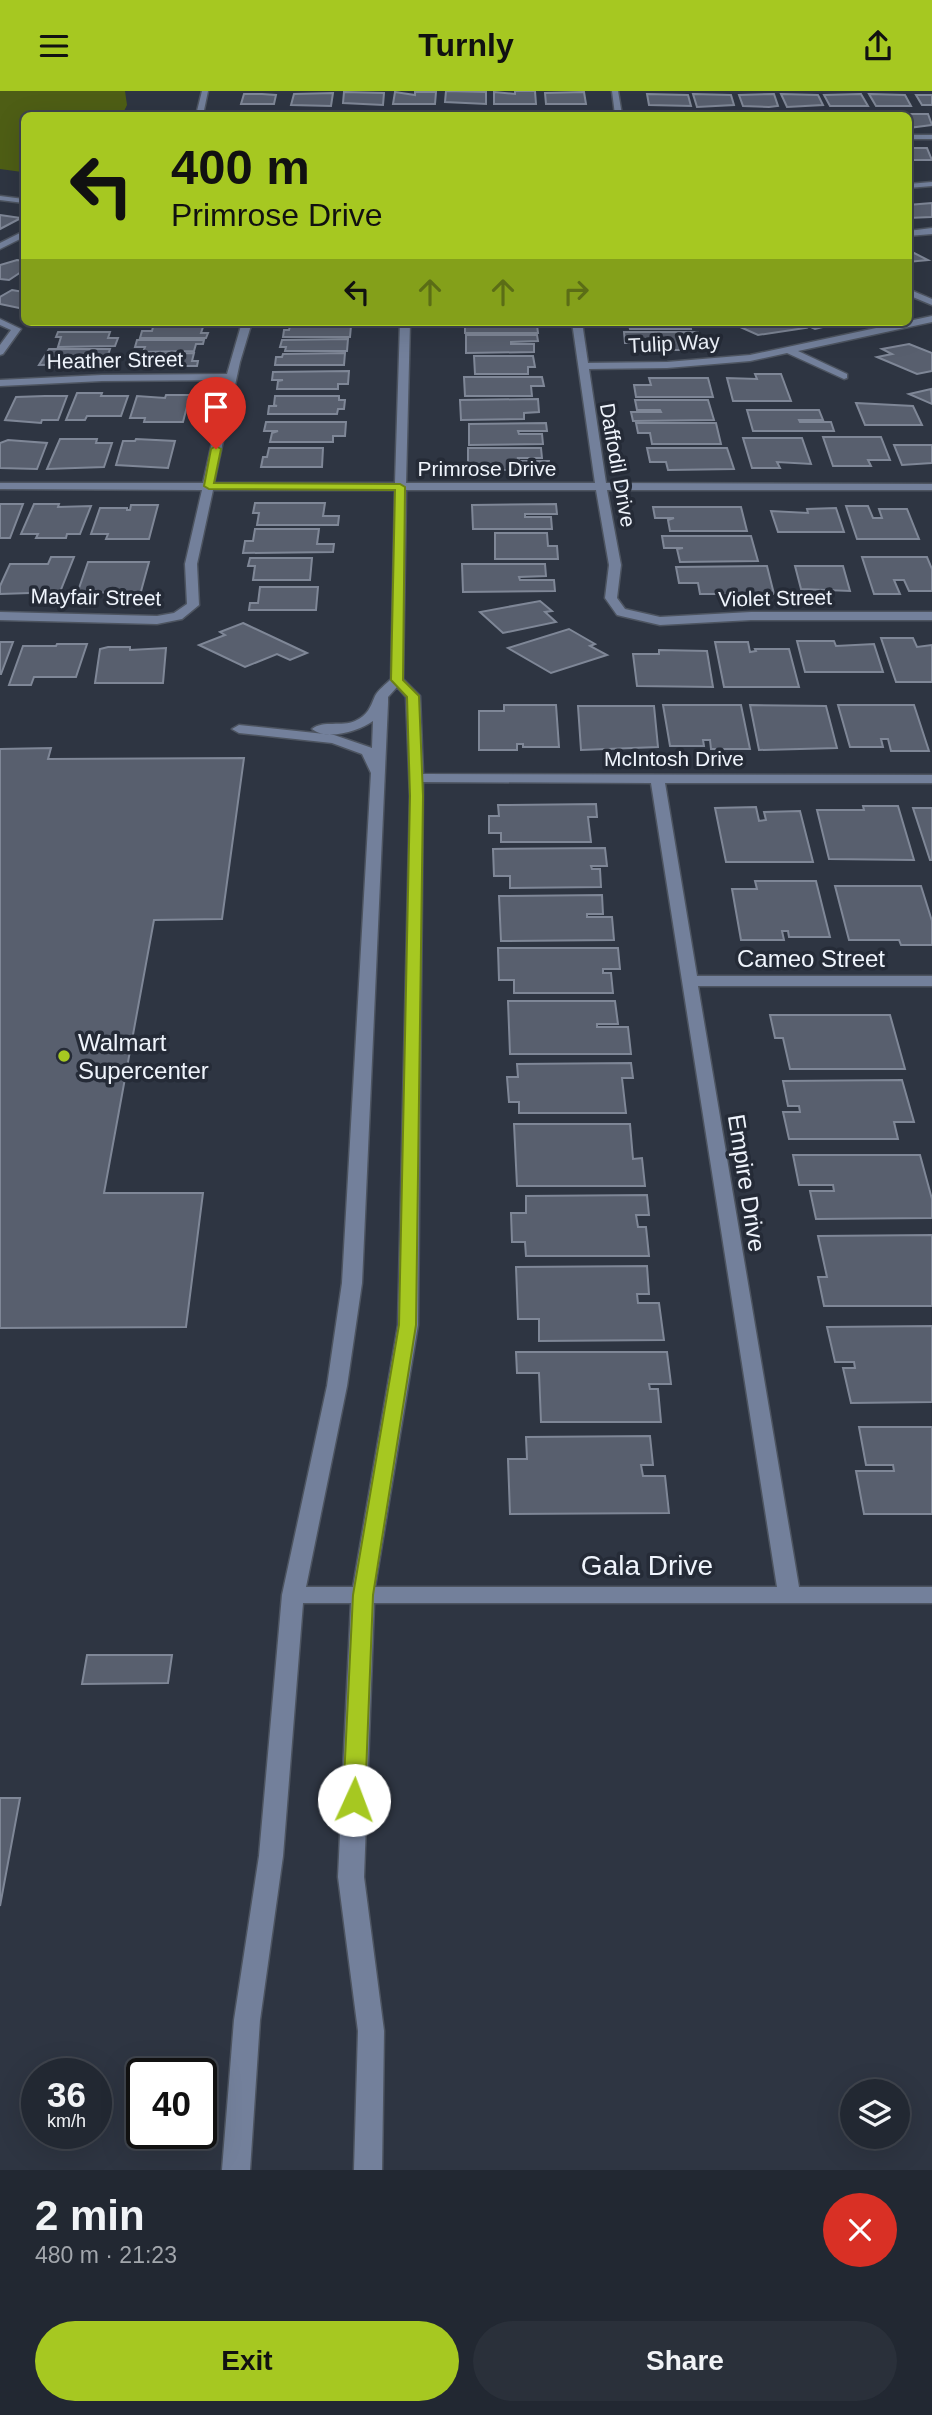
<!DOCTYPE html>
<meta charset="utf-8">
<style>
:root{--surface:#222832;--page:#2a303a;--text:#f1f3f6;--muted:#a2a6ac;--line:#3f444d;--accent:#a6c821}
body{margin:0;font-family:Arial,sans-serif;background:var(--page);color:var(--text);height:100vh;display:flex;flex-direction:column;font-size:26px;white-space:nowrap}
*{box-sizing:border-box;margin:0}
p{font-size:23px;color:var(--muted)}
.icon{flex:none;width:38px;height:38px;fill:none;stroke:currentColor;stroke-width:2;stroke-linecap:round;stroke-linejoin:round}
.map{position:relative;height:2079px;overflow:hidden}
.sheet{display:flex;flex-direction:column;background:var(--surface);flex:1}
.sheet>*{flex:none}
.guide{position:absolute;left:21px;top:21px;width:891px;height:214px;border-radius:10px;box-shadow:0 7px 28px #0002,0 0 0 2px var(--line);background:#a6c821;color:#111;overflow:hidden}
.controls{position:absolute;left:840px;top:1988px;display:grid;gap:14px}
.controls a{display:grid;place-items:center;width:70px;height:70px;border-radius:50%;background:var(--surface);box-shadow:0 7px 28px #0002,0 0 0 2px var(--line);font-size:35px}
.speed{position:absolute;left:21px;top:1967px;display:flex;gap:14px;font-size:35px;font-weight:700;text-align:center}
.speed>*{display:grid;place-content:center;width:91px;height:91px;border-radius:50%;background:var(--surface);box-shadow:0 7px 28px #0002,0 0 0 2px var(--line);line-height:1}
.speed small{font-size:18px;font-weight:400}
.speed .limit{border:4px solid #111;border-radius:10px;background:#fff;color:#111}
.pin{position:absolute;display:grid;place-items:center;width:60px;height:60px;color:#fff;margin:-72px -30px;border-radius:50% 50% 50% 0;rotate:-45deg;box-shadow:0 0 7px #0007}
.pin .icon{rotate:45deg}
.me{position:absolute;width:77px;margin:-38px;rotate:2deg;stroke-linejoin:round;filter:drop-shadow(0 0 5px #0008)}
.turn{display:flex;align-items:center;gap:24px;height:147px;padding:0 35px;font-size:32px}
.turn .icon{width:91px;height:91px;stroke-width:2.5}
.turn b{display:block;font-size:49px;line-height:60px}
.lanes{display:flex;align-items:center;height:66px;padding:0 35px;background:#0003;justify-content:center;gap:35px;direction:ltr}
.lanes .off{opacity:.35}
.round{display:grid;place-items:center;flex:none;width:74px;height:74px;border-radius:37px;background:var(--page)}
.summary{display:flex;align-items:center;justify-content:space-between;height:119px;padding:0 35px}
h1{font-size:42px;font-weight:700;line-height:52px}
.action{display:flex;gap:14px;margin-top:auto;padding:14px 35px}
.action a{flex:1;height:80px;border-radius:42px;background:var(--accent);color:#111;font-size:28px;font-weight:700;line-height:80px;text-align:center}
.action a+a{background:var(--page);color:var(--text)}
header{display:flex;justify-content:space-between;align-items:center;height:91px;padding:0 35px;background:var(--accent);color:#111;font-size:32px;font-weight:700}
.map>svg:first-child{display:block}
.green{fill:#546033}
.water{fill:#4e5e15}
.building{fill:#585f6e;stroke:#7f8797;stroke-width:2}
.lines{fill:none;stroke-linecap:round;stroke-linejoin:round}
.minor-casing{stroke:#4d5460;stroke-width:3}
.minor{fill:#73809b;fill-rule:evenodd}
.route{fill:#a6c821;stroke:#6c8215;stroke-width:2}
.poi-dot{fill:#a6c821;stroke:#252b37;stroke-width:2.5}
.labels{text-anchor:middle;dominant-baseline:central;stroke-width:7;stroke-linejoin:round;paint-order:stroke}
.far-street-label{font-size:21px;fill:#eff4fc;stroke:#252b37}
.street-label{font-size:24px;fill:#eff4fc;stroke:#252b37}
.poi-label{font-size:24px;fill:#eff4fc;stroke:#252b37;text-anchor:start}
.near-street-label{font-size:28px;fill:#eff4fc;stroke:#252b37}
</style>
<header><svg class="icon" aria-label="menu" viewBox="0 0 24 24"><path d="M4 6h16M4 12h16M4 18h16"/></svg>Turnly<svg class="icon" aria-label="share" viewBox="0 0 24 24"><path d="M12 15V3M7 8l5-5 5 5M5 13v7h14v-7"/></svg></header>
<div class="map">
<svg width="932" height="2079" viewBox="0 0 932 2079">
<rect width="100%" height="100%" fill="#2e3542"/>
<!-- green -->
<polygon class="green" points="249,19 515,20 515,24 228,24 248,24"/>
<!-- water -->
<polygon class="water" points="0,0 125,0 127,14 122,24 24,24 24,81 22,81 0,78"/>
<!-- building -->
<g class="building">
<polygon points="446,0 486,1 486,13 445,11"/>
<polygon points="515,0 535,0 536,13 494,13 494,1 515,3"/>
<polygon points="344,1 384,2 383,14 343,12"/>
<polygon points="395,1 415,4 415,1 436,1 435,13 393,13"/>
<polygon points="584,1 586,13 546,13 545,2"/>
<polygon points="333,2 331,15 291,14 294,3"/>
<polygon points="244,3 262,3 276,4 274,13 241,13"/>
<polygon points="647,3 688,4 691,15 649,14"/>
<polygon points="693,3 731,4 734,14 697,16"/>
<polygon points="774,3 778,15 769,16 743,15 739,4"/>
<polygon points="781,3 818,4 823,14 787,16"/>
<polygon points="861,3 868,15 830,15 824,4"/>
<polygon points="869,3 905,4 911,15 876,15"/>
<polygon points="916,4 932,4 932,14 922,14"/>
<polygon points="535,21 575,21 575,24 580,24 536,24"/>
<polygon points="889,23 928,23 932,34 908,37 908,24"/>
<polygon points="908,57 927,57 932,69 908,69"/>
<polygon points="932,112 932,126 908,127 908,114"/>
<polygon points="0,124 21,127 0,138"/>
<polygon points="908,159 928,169 908,171"/>
<polygon points="17,169 24,170 24,179 9,189 0,188 0,174"/>
<polygon points="12,199 24,201 24,218 0,213 0,206"/>
<polygon points="154,231 206,231 205,234 153,234"/>
<polygon points="291,231 351,231 290,233"/>
<polygon points="465,231 526,231 527,234 537,234 538,242 465,242"/>
<polygon points="628,231 690,231 691,238 630,238"/>
<polygon points="729,231 792,231 805,237 758,244"/>
<polygon points="800,231 830,231 835,233 815,238"/>
<polygon points="290,235 351,235 350,246 283,246 284,239 289,239"/>
<polygon points="153,236 203,236 201,242 208,242 206,247 140,247 142,240 152,240"/>
<polygon points="58,241 110,241 108,247 118,247 115,255 58,256 61,246 56,246"/>
<polygon points="624,241 698,241 703,259 640,259 639,252 625,252"/>
<polygon points="466,244 537,244 538,250 511,251 511,253 534,253 534,261 466,262"/>
<polygon points="348,248 347,260 285,260 286,256 280,256 282,249"/>
<polygon points="137,249 204,249 203,253 196,253 194,260 143,261 145,256 135,256"/>
<polygon points="909,253 932,262 932,280 917,283 877,266 892,263 882,258"/>
<polygon points="49,258 110,258 105,273 39,274"/>
<polygon points="194,262 192,270 198,270 197,275 136,275 140,263"/>
<polygon points="345,262 344,274 275,274 276,266 282,266 283,263"/>
<polygon points="474,265 533,265 535,276 528,276 528,283 475,283"/>
<polygon points="349,280 348,293 338,293 338,298 277,298 278,290 283,289 272,289 273,281"/>
<polygon points="755,283 781,283 791,310 733,310 727,287 757,288"/>
<polygon points="464,286 542,286 544,295 531,295 532,305 465,305"/>
<polygon points="649,287 708,287 713,306 636,306 634,294 651,294"/>
<polygon points="931,298 932,313 909,303"/>
<polygon points="77,302 102,302 101,305 128,305 121,325 87,325 85,329 66,329"/>
<polygon points="166,304 190,304 183,331 144,331 145,327 130,327 137,305 165,307"/>
<polygon points="45,305 67,305 58,329 42,329 41,332 5,329 16,306"/>
<polygon points="275,305 339,305 339,309 345,309 344,318 338,318 337,323 268,323 269,315 277,315 274,314"/>
<polygon points="538,308 539,321 524,322 524,328 461,329 460,309"/>
<polygon points="635,309 708,309 714,329 633,330 631,321 661,321 660,319 637,319"/>
<polygon points="856,312 913,315 922,334 865,334"/>
<polygon points="747,319 819,319 823,329 799,329 800,331 831,331 834,340 753,340"/>
<polygon points="266,331 346,331 345,345 333,345 333,351 270,351 272,342 278,340 264,340"/>
<polygon points="546,332 547,340 518,340 519,343 542,343 543,353 469,354 469,333"/>
<polygon points="636,332 716,332 721,353 652,353 650,342 638,342"/>
<polygon points="823,346 881,346 890,369 868,369 871,375 833,375"/>
<polygon points="743,347 802,347 811,373 777,371 780,377 752,377"/>
<polygon points="60,348 97,348 96,352 112,352 104,376 47,378"/>
<polygon points="136,348 175,350 168,377 116,374 123,350 135,350"/>
<polygon points="8,349 47,352 37,378 0,377 0,352"/>
<polygon points="894,354 932,354 932,372 902,374"/>
<polygon points="269,357 323,357 322,376 261,376 263,366 267,366"/>
<polygon points="468,357 541,357 542,367 518,367 519,370 549,370 550,379 468,379"/>
<polygon points="647,357 727,357 734,378 668,379 666,371 650,371"/>
<polygon points="255,412 325,412 323,425 339,425 338,434 257,434 259,422 253,422"/>
<polygon points="0,413 23,413 10,447 0,447"/>
<polygon points="34,413 59,413 58,416 91,415 80,443 67,443 66,447 36,447 38,443 21,443"/>
<polygon points="556,413 557,423 525,423 525,426 551,426 552,438 473,438 472,414"/>
<polygon points="131,414 158,414 149,448 106,448 108,443 91,443 100,417 127,417 127,419 130,419"/>
<polygon points="846,415 868,415 873,427 882,427 879,418 907,418 919,448 857,448"/>
<polygon points="653,416 741,416 747,440 670,440 668,429 674,427 655,427"/>
<polygon points="836,417 844,441 778,441 771,420 808,422 807,418"/>
<polygon points="255,438 319,438 317,453 334,453 333,461 243,462 245,450 253,450"/>
<polygon points="495,442 547,442 548,455 557,455 558,468 495,468"/>
<polygon points="662,445 751,445 758,470 680,471 677,458 683,457 664,457"/>
<polygon points="51,466 74,466 60,501 0,503 0,495 10,473 48,473"/>
<polygon points="862,466 927,466 932,478 932,500 909,500 904,489 894,489 900,503 874,503"/>
<polygon points="250,467 312,467 310,489 253,489 255,475 248,475"/>
<polygon points="88,471 149,471 140,504 78,500"/>
<polygon points="462,473 545,473 546,485 519,486 520,489 554,489 555,500 463,501"/>
<polygon points="767,475 774,503 700,503 698,492 679,492 676,476"/>
<polygon points="795,475 843,475 850,500 801,498"/>
<polygon points="260,496 318,496 316,519 249,519 250,512 258,512"/>
<polygon points="540,510 552,520 545,521 556,531 503,542 480,521"/>
<polygon points="243,532 307,562 290,569 277,563 245,576 199,554 225,544 220,541"/>
<polygon points="569,538 595,553 590,555 607,564 551,582 508,557"/>
<polygon points="881,547 913,547 917,556 932,554 932,591 896,591"/>
<polygon points="797,550 834,550 836,555 874,553 883,581 805,581"/>
<polygon points="0,551 13,551 1,583 0,583"/>
<polygon points="715,551 748,551 750,561 756,560 755,558 789,558 799,596 724,596"/>
<polygon points="57,553 87,553 76,586 34,586 31,594 9,594 23,555 56,555"/>
<polygon points="108,556 130,556 130,559 166,557 163,592 95,592 100,558"/>
<polygon points="659,559 707,560 713,596 637,595 633,563 659,563"/>
<polygon points="504,614 556,614 559,656 523,656 523,653 517,653 517,659 479,659 479,620 504,620"/>
<polygon points="663,614 741,614 750,658 711,658 710,649 703,649 704,655 670,655"/>
<polygon points="750,614 826,615 837,657 759,659"/>
<polygon points="838,614 914,614 929,660 891,660 888,648 881,648 883,656 850,656"/>
<polygon points="578,615 654,615 658,656 581,659"/>
<polygon points="51,657 48,668 244,667 222,828 154,829 104,1102 203,1102 186,1236 0,1237 0,658"/>
<polygon points="596,713 597,726 588,726 591,751 501,751 501,742 489,742 489,725 499,725 498,714"/>
<polygon points="863,715 898,715 914,769 829,768 817,719 864,719"/>
<polygon points="756,716 759,730 766,729 764,721 800,720 813,771 726,771 715,717"/>
<polygon points="913,717 932,717 932,769 930,769"/>
<polygon points="605,757 607,775 591,775 592,778 600,778 601,796 510,797 510,785 494,785 493,758"/>
<polygon points="755,790 816,790 830,846 789,846 788,840 782,840 784,849 741,849 732,798 757,798"/>
<polygon points="835,795 921,795 932,830 932,854 901,854 899,849 849,849"/>
<polygon points="602,804 603,823 587,823 587,826 612,826 614,849 501,850 499,805"/>
<polygon points="498,857 618,857 620,878 603,878 603,882 611,882 613,902 514,902 514,889 499,889"/>
<polygon points="508,910 615,910 618,933 597,933 597,936 628,936 631,963 510,963"/>
<polygon points="770,924 890,924 905,978 790,978 783,947 775,947"/>
<polygon points="631,972 633,987 622,987 626,1022 519,1022 519,1011 509,1011 507,986 518,986 517,973"/>
<polygon points="902,989 914,1031 894,1031 898,1048 789,1048 783,1021 800,1021 799,1015 788,1015 783,990"/>
<polygon points="514,1033 630,1033 633,1068 642,1067 645,1095 517,1095"/>
<polygon points="793,1064 920,1064 932,1108 932,1127 816,1128 810,1100 834,1100 833,1094 799,1094"/>
<polygon points="647,1104 649,1124 636,1124 638,1136 646,1136 649,1165 526,1165 525,1151 512,1151 511,1122 526,1122 526,1105"/>
<polygon points="932,1144 932,1215 824,1215 818,1186 827,1186 818,1145"/>
<polygon points="647,1175 649,1203 637,1203 638,1212 659,1212 664,1249 539,1250 539,1228 518,1228 516,1176"/>
<polygon points="932,1235 932,1311 851,1312 843,1277 855,1277 854,1271 835,1271 827,1236"/>
<polygon points="516,1261 667,1261 671,1293 649,1293 650,1298 658,1298 661,1331 541,1331 539,1282 517,1282"/>
<polygon points="859,1336 932,1336 932,1423 864,1423 856,1380 894,1380 893,1374 866,1374"/>
<polygon points="650,1345 653,1374 641,1374 643,1385 665,1385 669,1422 510,1423 508,1368 527,1368 526,1346"/>
<polygon points="87,1564 172,1564 168,1592 82,1593"/>
<polygon points="0,1707 20,1707 0,1815"/>
</g>
<g class="lines">
<defs>
<g id="minor">
<polygon points="202,0 208,0 203,24 196,24"/>
<polygon points="612,0 618,0 622,24 615,24"/>
<rect x="908" y="44" width="24" height="4"/>
<polygon points="932,91 932,95 908,97 908,93"/>
<polygon points="0,105 24,108 24,112 0,109"/>
<polygon points="932,137 932,143 908,145 908,140"/>
<polygon points="24,140 24,146 0,158 0,152"/>
<polygon points="908,198 932,208 932,214 908,204"/>
<path d="M932,225V231L798,260L847,283V287L844,288L787,262L750,270L667,277L589,278L606,392L932,393V399H607L621,474L617,507L625,518L660,526L751,521H932V529H751L660,534L621,525L617,524L605,507L609,474L596,399H406L403,588L420,605L423,683L932,684V692H665L697,885H932V895H698L799,1496H932V1512H374L364,1786L384,1940L382,2079H354L358,1940L338,1786L351,1512H303L283,1765L260,1929L250,2079H222L234,1929L259,1765L282,1504L327,1295L342,1192L371,682L362,663L332,652L239,642L232,638L239,634L334,644L372,657L373,630C359,640 327,650 312,638C323,629 342,636 355,630C368,624 370,617 375,605C378,599 386,593 391,588L395,399H213L197,473L199,514L182,528L157,533L0,529V521L157,525L174,522L187,513L185,473L202,399L0,398V392H203L226,289L102,290L0,295V289L102,284L227,283L242,231H252L240,271L214,392H395L400,231H410L406,392H595L572,231H582L588,272L667,271L750,264ZM397,596L406,606L410,705L398,1234L353,1496H306L347,1295L362,1192L388,612V606ZM423,691L651,692L777,1496H375L418,1234Z"/>
<polygon points="0,228 21,238 3,263 0,264 0,254 11,239 0,234"/>
</g>
</defs>
<!-- minor casing -->
<use href="#minor" class="minor-casing"/>
<!-- minor -->
<use href="#minor" class="minor"/>
</g>
<!-- route -->
<polygon class="route" points="216,355 221,358 214,392 400,393 405,396 403,589 419,605 423,705 416,1234 373,1504 365,1709 362,1716 354,1718 346,1716 343,1709 353,1504 399,1234 410,705 407,606 391,589 395,399 209,398 204,395 211,358"/>
<!-- markers -->
<circle class="poi-dot" cx="64" cy="965" r="7"/>
<g class="labels">
<!-- far-street labels -->
<g class="far-street-label">
<text transform="translate(674 252) rotate(-3)">Tulip Way</text>
<text transform="translate(115 269) rotate(-1)">Heather Street</text>
<text transform="translate(618 374) rotate(80)">Daffodil Drive</text>
<text x="487" y="377">Primrose Drive</text>
<text transform="translate(96 506) rotate(1)">Mayfair Street</text>
<text transform="translate(775 507) rotate(-1)">Violet Street</text>
<text x="674" y="667">McIntosh Drive</text>
</g>
<!-- street labels -->
<g class="street-label">
<text x="811" y="867">Cameo Street</text>
<text transform="translate(747 1092) rotate(81)">Empire Drive</text>
</g>
<!-- poi labels -->
<g class="poi-label">
<text x="78" y="951">Walmart<tspan x="78" dy="28">Supercenter</tspan></text>
</g>
<!-- near-street labels -->
<g class="near-street-label">
<text x="647" y="1474">Gala Drive</text>
</g>
</g>
</svg>
<div class="controls">
<a><svg class="icon" aria-label="layers" viewBox="0 0 24 24"><path d="M12 4l9 5-9 5-9-5zM3 14l9 5 9-5"/></svg></a>
</div>
<div class="speed"><div>36<small>km/h</small></div><div class="limit">40</div></div>
<div class="pin" style="left:216px;top:358px;background:#d93025"><svg class="icon" aria-label="arrive" viewBox="0 0 24 24"><path d="M6 21V4h12l-3 4 3 4H6"/></svg></div>
<svg class="me" style="left:354px;top:1709px" viewBox="-20 -20 40 40"><circle r="19" fill="#fff"/><path d="M0-13L10 11 0 6-10 11z" fill="#a6c821"/></svg>
<div class="guide">
<div class="turn"><svg class="icon" aria-label="left" viewBox="0 0 24 24"><path d="M17 20v-9H6M10 6l-5 5 5 5"/></svg><div><b>400 m</b>Primrose Drive</div></div>
<div class="lanes"><svg class="icon" aria-label="left" viewBox="0 0 24 24"><path d="M17 20v-9H6M10 6l-5 5 5 5"/></svg><svg class="icon off" aria-label="ahead" viewBox="0 0 24 24"><path d="M12 20V5M6 11l6-6 6 6"/></svg><svg class="icon off" aria-label="ahead" viewBox="0 0 24 24"><path d="M12 20V5M6 11l6-6 6 6"/></svg><svg class="icon off" aria-label="right" viewBox="0 0 24 24"><path d="M7 20v-9h11M14 6l5 5-5 5"/></svg></div>
</div>
</div>
<section class="sheet">
<div class="summary"><div><h1>2 min</h1><p>480 m · 21:23</p></div><a class="round" style="background:#d93025;color:#fff"><svg class="icon" aria-label="close" viewBox="0 0 24 24"><path d="M6 6l12 12M18 6L6 18"/></svg></a></div>
<div class="action"><a>Exit</a><a>Share</a></div>
</section>
